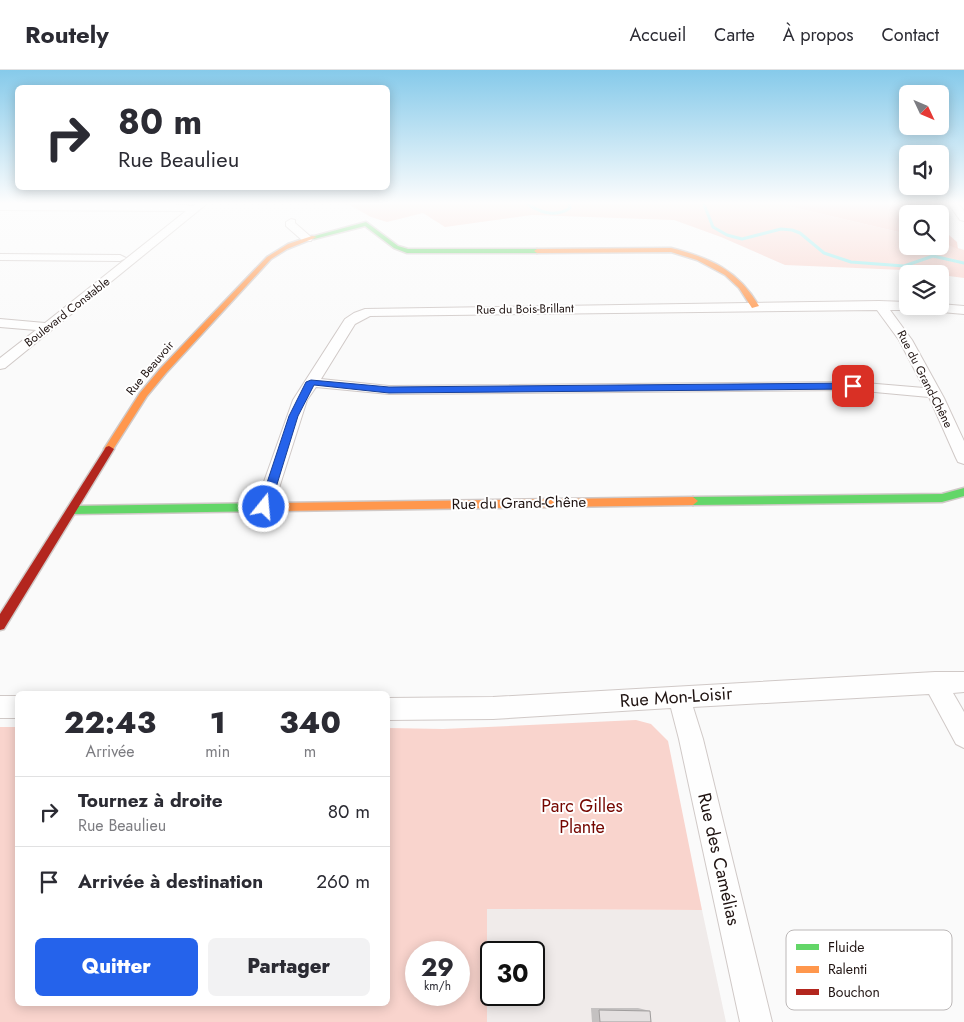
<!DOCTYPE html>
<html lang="fr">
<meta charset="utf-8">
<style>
:root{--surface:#fff;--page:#f2f2f3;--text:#2b2b33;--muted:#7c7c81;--line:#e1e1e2;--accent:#2563eb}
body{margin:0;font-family:Jost,sans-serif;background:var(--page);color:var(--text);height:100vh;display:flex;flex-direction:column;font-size:19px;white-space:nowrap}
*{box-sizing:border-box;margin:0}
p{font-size:16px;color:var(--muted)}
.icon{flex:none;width:28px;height:28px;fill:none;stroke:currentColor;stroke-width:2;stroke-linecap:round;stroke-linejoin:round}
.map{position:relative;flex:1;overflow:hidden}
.panel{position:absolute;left:15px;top:621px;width:375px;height:315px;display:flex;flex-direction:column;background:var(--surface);border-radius:8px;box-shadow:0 2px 12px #0003}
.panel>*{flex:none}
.hud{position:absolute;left:15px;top:15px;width:375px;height:105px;border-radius:8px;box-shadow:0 2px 12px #0003;background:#fff;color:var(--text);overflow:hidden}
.needle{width:32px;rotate:134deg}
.fabs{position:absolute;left:899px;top:15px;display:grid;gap:10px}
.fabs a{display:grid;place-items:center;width:50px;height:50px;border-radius:8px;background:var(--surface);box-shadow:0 2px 12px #0003;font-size:25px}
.speed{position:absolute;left:405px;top:871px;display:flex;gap:10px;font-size:25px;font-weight:700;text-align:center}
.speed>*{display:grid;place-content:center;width:65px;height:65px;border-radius:50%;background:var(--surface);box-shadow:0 2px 12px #0003;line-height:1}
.speed small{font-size:12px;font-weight:400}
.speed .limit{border:2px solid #111;border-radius:8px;background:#fff;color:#111}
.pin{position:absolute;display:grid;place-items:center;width:42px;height:42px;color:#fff;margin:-21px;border-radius:10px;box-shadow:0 2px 8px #0006}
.me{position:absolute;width:55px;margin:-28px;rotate:17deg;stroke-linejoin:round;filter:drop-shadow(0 0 4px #0008)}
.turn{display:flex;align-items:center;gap:18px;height:105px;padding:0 20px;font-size:22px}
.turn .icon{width:65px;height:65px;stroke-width:2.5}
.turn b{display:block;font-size:35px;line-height:42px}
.eta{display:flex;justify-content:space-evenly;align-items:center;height:85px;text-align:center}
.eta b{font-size:30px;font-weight:800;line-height:35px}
.cta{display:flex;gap:10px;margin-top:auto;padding:10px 20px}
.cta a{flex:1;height:58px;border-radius:8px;background:var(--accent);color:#fff;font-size:20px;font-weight:800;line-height:58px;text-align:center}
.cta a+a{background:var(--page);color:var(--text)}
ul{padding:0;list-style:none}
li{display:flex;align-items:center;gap:15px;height:70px;padding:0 20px;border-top:1px solid var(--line)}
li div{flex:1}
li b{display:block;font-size:19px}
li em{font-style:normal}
header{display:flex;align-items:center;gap:30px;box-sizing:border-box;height:70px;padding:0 25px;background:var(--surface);border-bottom:1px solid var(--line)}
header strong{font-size:24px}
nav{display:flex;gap:28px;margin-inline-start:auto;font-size:18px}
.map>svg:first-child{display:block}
.built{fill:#f0ebea;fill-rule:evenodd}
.green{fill:#f9d4cd;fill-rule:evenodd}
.forest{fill:#f9c7bf}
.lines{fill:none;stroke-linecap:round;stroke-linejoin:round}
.stream{stroke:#94ebec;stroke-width:3}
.street-casing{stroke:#d0c9c7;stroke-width:2}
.fast-casing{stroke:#d0c9c7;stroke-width:3}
.slow-casing{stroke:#d0c9c7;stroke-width:3}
.jam-casing{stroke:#d0c9c7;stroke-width:3}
.street{fill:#fefefe;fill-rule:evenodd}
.fast{fill:#63d668;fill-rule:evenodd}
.slow{fill:#ff974d;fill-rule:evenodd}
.jam{fill:#b3261e;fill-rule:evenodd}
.wall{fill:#c4c1c1}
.building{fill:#e4e0e0;stroke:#a09d9d}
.route{fill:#2563eb;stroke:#184099}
.labels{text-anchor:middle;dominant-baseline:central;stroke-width:4;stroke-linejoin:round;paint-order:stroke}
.far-street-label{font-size:12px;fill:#1f1311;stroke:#fff}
.street-label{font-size:15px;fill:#1f1311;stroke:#fff}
.near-street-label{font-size:18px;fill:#1f1311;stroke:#fff}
.near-park-label{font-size:18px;fill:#750701;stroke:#fff}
.key{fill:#fff;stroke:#bcb8b8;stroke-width:1}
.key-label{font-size:14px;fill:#1f1311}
</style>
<header>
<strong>Routely</strong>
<nav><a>Accueil</a><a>Carte</a><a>À propos</a><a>Contact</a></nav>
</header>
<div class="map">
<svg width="964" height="952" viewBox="0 0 964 952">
<rect width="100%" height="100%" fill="#fafafa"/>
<!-- built -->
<path class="built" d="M487,839L702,840L726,952H487ZM491,882H534V925H491Z"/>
<!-- green -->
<g class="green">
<polygon points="771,132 907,164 908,176 940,176 940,172 964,180 964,208 904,200 785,195 721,167 674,150 532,145 445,157 423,143 387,152 371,147 346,133 306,133"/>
<path d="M636,650L651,654L668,671L702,840L487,839V952H0V657H17L18,934H388V658L443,659ZM416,882H459V925H416Z"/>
</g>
<!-- forest -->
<g class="forest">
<polygon points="771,132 928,132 938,144 908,144 907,164"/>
<polygon points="940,147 949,165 957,172 958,179 940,172"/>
</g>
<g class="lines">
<!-- stream -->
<g class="stream">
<path d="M525,132C538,142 555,148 570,138L568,132"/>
<polyline points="703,132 713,157 727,165 742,169 781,159 792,160 800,163 824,183 851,192 904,196 933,186 964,193"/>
</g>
<defs>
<g id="street">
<polygon points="198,132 209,132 5,298 0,299 0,288 36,260 0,257 0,249 45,253 186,141 0,140 0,134 172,134 193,136"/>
<polygon points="947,132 957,132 964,141 964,151 960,150"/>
<polygon points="291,149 295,150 295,153 311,167 312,169 311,171 303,171 286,156 286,152"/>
<polygon points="0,184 120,185 126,188 120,191 0,190"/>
<path d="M879,231L908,232V236H940V234L964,236V244L919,240L914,237L908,240H890L912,270L944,328L964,371V394L958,392L956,388L929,327L853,320L389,324L316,317L307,330L273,437L270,442L264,444L258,442L255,437L293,330L345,249L354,243L365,239ZM877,240L899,270L924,318L853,312L389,316L321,309L355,254L370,246Z"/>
<polygon points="935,602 964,602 964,622 953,623 964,642 964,678 956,674 929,624 693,637 703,669 772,952 740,952 679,669 671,638 493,649 388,650 388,628 493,627"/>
<rect x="0" y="626" width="18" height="22"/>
</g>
<g id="fast">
<polygon points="366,152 398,176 408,179 537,179 540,181 537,183 407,183 394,178 365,156 314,169 311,167"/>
<polygon points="964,418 964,426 942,432 693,435 688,431 693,427 942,424"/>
<polygon points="280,433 285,437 280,441 72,444 67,440 72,436"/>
</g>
<g id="slow">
<polygon points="312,166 317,167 287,179 271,189 166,303 147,326 112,381 106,381 104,379 140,323 160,299 267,187 288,174"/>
<path d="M671,178C710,188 738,200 759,236L752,238L739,218L725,205L697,190L671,182L537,183L534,181L537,179Z"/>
<polygon points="693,427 698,431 693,435 280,441 275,437 280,433"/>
</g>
<polygon id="jam" points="109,376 114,379 4,559 0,560 0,544 106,377"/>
</defs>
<!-- street casing -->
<use href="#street" class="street-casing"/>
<!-- fast casing -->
<use href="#fast" class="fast-casing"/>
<!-- slow casing -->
<use href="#slow" class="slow-casing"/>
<!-- jam casing -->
<use href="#jam" class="jam-casing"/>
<!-- street -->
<use href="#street" class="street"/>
<!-- fast -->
<use href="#fast" class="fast"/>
<!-- slow -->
<use href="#slow" class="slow"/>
<!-- jam -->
<use href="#jam" class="jam"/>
</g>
<!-- wall -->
<polygon class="wall" points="591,938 638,938 650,941 651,952 592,952"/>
<!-- building -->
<polygon class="building" points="599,940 650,941 651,952 600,952"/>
<!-- sky -->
<linearGradient id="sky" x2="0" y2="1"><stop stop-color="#86caea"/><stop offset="0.5" stop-color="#fdfdfd"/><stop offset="1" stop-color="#fdfdfd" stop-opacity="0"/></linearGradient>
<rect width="964" height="266" fill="url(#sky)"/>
<!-- route -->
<polygon class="route" points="311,310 389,317 853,313 857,316 853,319 389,323 314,315 298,346 270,437 264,441 261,439 259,437 289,346 306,312"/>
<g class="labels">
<!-- far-street labels -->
<g class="far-street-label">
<text transform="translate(525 239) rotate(-1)">Rue du Bois-Brillant</text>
<text transform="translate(67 242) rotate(-38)">Boulevard Constable</text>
<text transform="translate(150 298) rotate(-50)">Rue Beauvoir</text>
<text transform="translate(925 309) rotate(63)">Rue du Grand-Chêne</text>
</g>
<!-- street labels -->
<g class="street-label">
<text transform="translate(519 433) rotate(-1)">Rue du Grand-Chêne</text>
</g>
<!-- near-street labels -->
<g class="near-street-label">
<text transform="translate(676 627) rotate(-4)">Rue Mon-Loisir</text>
<text transform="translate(719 789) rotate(77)">Rue des Camélias</text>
</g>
<!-- near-park labels -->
<g class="near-park-label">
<text x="582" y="736">Parc Gilles<tspan x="582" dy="21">Plante</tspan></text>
</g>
</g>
<!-- legend -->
<rect x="786" y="860" width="166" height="80" rx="8" class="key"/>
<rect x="796" y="874" width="23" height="6" fill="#63d668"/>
<rect x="796" y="896" width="23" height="7" fill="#ff974d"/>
<rect x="796" y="919" width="23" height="6" fill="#b3261e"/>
<g class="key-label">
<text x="828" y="882">Fluide</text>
<text x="828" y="904">Ralenti</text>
<text x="828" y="927">Bouchon</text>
</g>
</svg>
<div class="fabs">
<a><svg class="needle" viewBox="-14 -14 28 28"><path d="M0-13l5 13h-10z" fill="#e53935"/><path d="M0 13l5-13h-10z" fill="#7c7c81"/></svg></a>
<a><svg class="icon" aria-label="sound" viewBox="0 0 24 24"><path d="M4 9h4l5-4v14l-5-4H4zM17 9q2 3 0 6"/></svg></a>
<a><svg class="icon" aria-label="search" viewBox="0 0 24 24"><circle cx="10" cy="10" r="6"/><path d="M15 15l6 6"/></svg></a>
<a><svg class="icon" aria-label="layers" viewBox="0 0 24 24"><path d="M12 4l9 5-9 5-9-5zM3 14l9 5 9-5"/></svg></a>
</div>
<div class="speed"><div>29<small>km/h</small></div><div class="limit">30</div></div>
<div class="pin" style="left:853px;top:316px;background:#d93025"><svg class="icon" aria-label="arrive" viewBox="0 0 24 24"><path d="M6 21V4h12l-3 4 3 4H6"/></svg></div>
<svg class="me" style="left:264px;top:437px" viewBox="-20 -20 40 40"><circle r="17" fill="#2563eb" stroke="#fff" stroke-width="3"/><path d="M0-11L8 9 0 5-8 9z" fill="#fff"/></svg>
<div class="hud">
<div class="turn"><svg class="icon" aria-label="right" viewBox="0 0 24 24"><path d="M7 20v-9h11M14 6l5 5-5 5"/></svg><div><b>80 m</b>Rue Beaulieu</div></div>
</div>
<section class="panel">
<div class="eta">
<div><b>22:43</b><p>Arrivée</p></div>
<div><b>1</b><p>min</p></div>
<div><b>340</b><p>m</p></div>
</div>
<ul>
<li><svg class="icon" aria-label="right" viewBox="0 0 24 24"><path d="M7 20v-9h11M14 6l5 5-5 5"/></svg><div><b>Tournez à droite</b><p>Rue Beaulieu</p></div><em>80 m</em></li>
<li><svg class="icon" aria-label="arrive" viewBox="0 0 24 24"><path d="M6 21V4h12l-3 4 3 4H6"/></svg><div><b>Arrivée à destination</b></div><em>260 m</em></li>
</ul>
<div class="cta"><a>Quitter</a><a>Partager</a></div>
</section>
</div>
